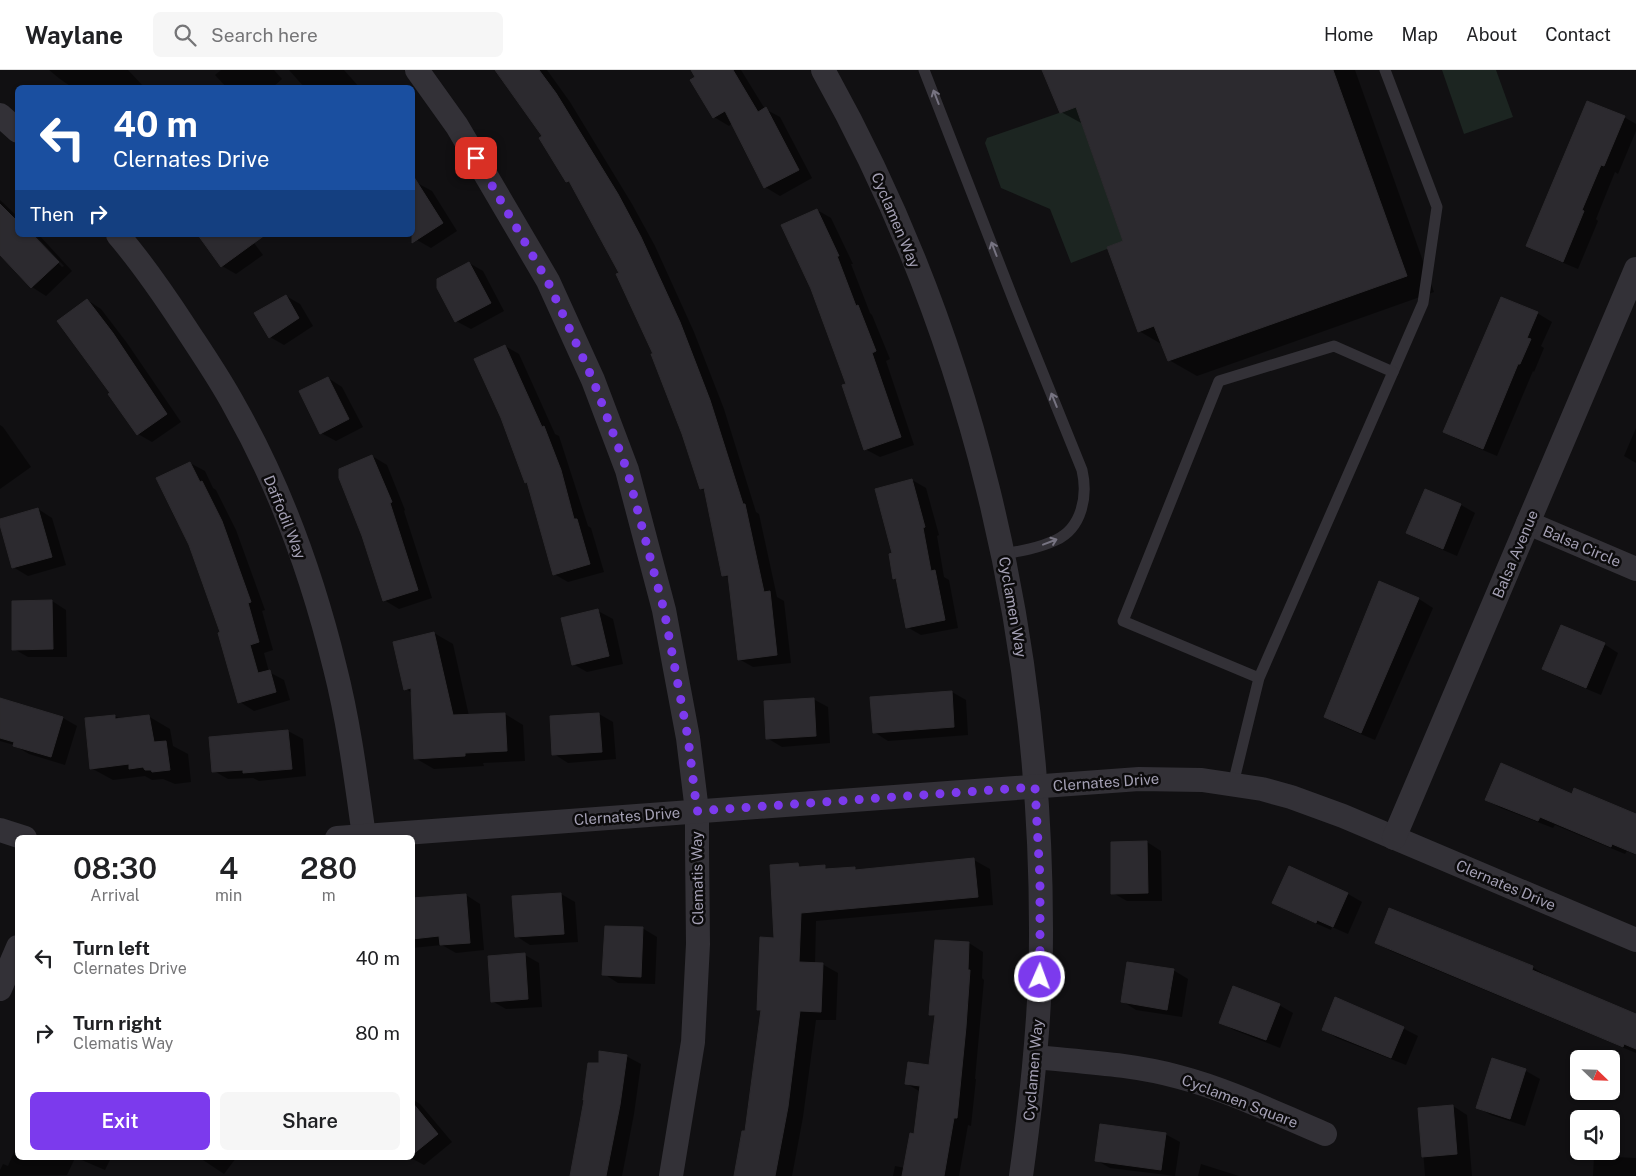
<!DOCTYPE html>
<style>
:root{--surface:#fff;--page:#f6f6f6;--text:#202124;--muted:#757577;--line:#e0e0e0;--accent:#7c3aed}
body{margin:0;font-family:"Public Sans",sans-serif;background:var(--page);color:var(--text);height:100vh;display:flex;flex-direction:column;font-size:19px;white-space:nowrap}
*{box-sizing:border-box;margin:0}
p{font-size:16px;color:var(--muted)}
.icon{flex:none;width:28px;height:28px;fill:none;stroke:currentColor;stroke-width:2;stroke-linecap:round;stroke-linejoin:round}
.map{position:relative;flex:1;overflow:hidden}
.side{position:absolute;left:15px;top:765px;width:400px;height:325px;display:flex;flex-direction:column;background:var(--surface);border-radius:8px;box-shadow:0 1px 4px #0004}
.side>*{flex:none}
.guide{position:absolute;left:15px;top:15px;width:400px;height:152px;border-radius:8px;box-shadow:0 1px 4px #0004;background:#1a4fa0;color:#fff;overflow:hidden}
.needle{width:32px;rotate:113deg}
.buttons{position:absolute;left:1570px;top:980px;display:grid;gap:10px}
.buttons a{display:grid;place-items:center;width:50px;height:50px;border-radius:8px;background:var(--surface);box-shadow:0 1px 4px #0004;font-size:25px}
.pin{position:absolute;display:grid;place-items:center;width:42px;height:42px;color:#fff;margin:-21px;border-radius:10px;box-shadow:0 2px 8px #0006}
.me{position:absolute;width:55px;margin:-28px;rotate:2deg;stroke-linejoin:round;filter:drop-shadow(0 0 4px #0008)}
.turn{display:flex;align-items:center;gap:18px;height:105px;padding:0 15px;font-size:22px}
.turn .icon{width:65px;height:65px;stroke-width:2.5}
.turn b{display:block;font-size:35px;line-height:42px}
.then{display:flex;align-items:center;height:48px;padding:0 15px;background:#0003;gap:10px;font-size:19px}
.eta{display:flex;justify-content:space-evenly;align-items:center;height:85px;text-align:center}
.eta b{font-size:30px;font-weight:600;line-height:35px}
.primary-button{display:flex;gap:10px;margin-top:auto;padding:10px 15px}
.primary-button a{flex:1;height:58px;border-radius:8px;background:var(--accent);color:#fff;font-size:20px;font-weight:600;line-height:58px;text-align:center}
.primary-button a+a{background:var(--page);color:var(--text)}
ul{padding:0;list-style:none}
li{display:flex;align-items:center;gap:15px;height:75px;padding:0 15px}
li div{flex:1}
li b{display:block;font-size:19px}
li em{font-style:normal}
header{display:flex;align-items:center;gap:30px;box-sizing:border-box;height:70px;padding:0 25px;background:var(--surface);border-bottom:1px solid var(--line)}
header strong{font-size:24px}
nav{display:flex;gap:28px;margin-inline-start:auto;font-size:18px}
.search{width:350px;height:45px;background:var(--page);display:flex;align-items:center;gap:12px;box-sizing:border-box;padding:0 18px;border-radius:8px;color:var(--muted);font-size:19px}
.map>svg:first-child{display:block}
.green{fill:#1c2521}
.shadow{fill:#0007}
.building{fill:#2c2a2f;stroke:#2c2a2e}
.lines{fill:none;stroke-linecap:round;stroke-linejoin:round}
.lane{stroke:#333137;stroke-width:11}
.street{stroke:#333137;stroke-width:24}
.oneway{stroke:#777482}
.route{stroke:#7c3aed;stroke-width:9;stroke-dasharray:0 16.2}
.labels{text-anchor:middle;dominant-baseline:central;stroke-width:5;stroke-linejoin:round;paint-order:stroke}
.street-label{font-size:15px;fill:#a4a0b4;stroke:#0c0b0c}
</style>
<header>
<strong>Waylane</strong>
<div class="search"><svg class="icon" aria-label="search" viewBox="0 0 24 24"><circle cx="10" cy="10" r="6"/><path d="M15 15l6 6"/></svg>Search here</div>
<nav><a>Home</a><a>Map</a><a>About</a><a>Contact</a></nav>
</header>
<div class="map">
<svg width="1636" height="1106" viewBox="0 0 1636 1106">
<rect width="100%" height="100%" fill="#111012"/>
<!-- green -->
<g class="green">
<polygon points="1442,0 1496,0 1513,47 1464,64"/>
<polygon points="1076,37 1123,171 1107,177 1107,179 1071,193 1050,139 1001,118 985,73 987,68"/>
</g>
<!-- shadow -->
<g class="shadow">
<polygon points="49,0 128,0 145,18 73,18 60,9"/>
<polygon points="221,0 274,0 282,9 272,18 227,18 215,5"/>
<polygon points="289,0 344,0 360,18 305,18"/>
<polygon points="496,0 547,0 570,32 632,134 655,176 694,262 724,339 756,442 759,444 777,527 784,531 791,593 753,597 739,589 730,509 724,505 706,421 701,419 654,284 620,203 572,114 567,111 544,67"/>
<polygon points="692,0 741,0 765,39 780,47 812,108 780,126 765,117 732,53 729,56 714,47 692,11 697,8"/>
<polygon points="1044,0 1355,0 1434,222 1197,306 1169,290 1163,275 1139,261 1125,171 1083,54 1061,42"/>
<polygon points="1624,47 1636,54 1636,61 1618,104 1615,102 1596,149 1598,151 1578,199 1542,184 1528,176"/>
<polygon points="417,113 432,121 457,161 431,178 417,170"/>
<polygon points="0,130 18,147 18,165 31,165 62,197 64,196 35,165 39,165 72,201 46,226 32,217 0,183"/>
<polygon points="817,140 831,148 853,194 851,194 870,243 872,245 890,289 886,291 914,375 880,387 865,379"/>
<polygon points="199,165 248,165 263,185 236,204 222,196"/>
<polygon points="469,193 483,201 504,241 471,259 456,251"/>
<polygon points="286,226 300,234 313,256 284,275 270,267"/>
<polygon points="87,230 101,239 127,273 181,352 152,372 138,364"/>
<polygon points="1537,243 1552,252 1541,276 1544,278 1534,302 1533,301 1497,386 1459,370 1445,362"/>
<polygon points="505,276 519,284 555,364 559,366 588,456 591,458 604,502 568,512 554,504 529,414 526,412"/>
<polygon points="328,308 342,317 363,357 336,371 321,363"/>
<polygon points="0,355 3,357 31,397 0,419"/>
<polygon points="1636,358 1636,393 1624,386"/>
<polygon points="372,386 387,395 405,440 404,441 432,528 399,539 384,530"/>
<polygon points="190,393 205,401 213,418 216,420 236,460 265,540 262,541 273,580 264,583 269,602 284,610 290,630 254,641 240,632 221,563"/>
<polygon points="912,410 926,418 939,465 937,466 944,507 949,510 958,558 921,565 907,557 898,510 894,508 893,484"/>
<polygon points="1425,420 1461,435 1475,443 1457,486 1422,471 1407,463"/>
<polygon points="38,439 52,448 66,495 28,506 13,497 0,450"/>
<polygon points="1380,513 1419,529 1433,538 1375,670 1339,655 1325,647"/>
<polygon points="52,531 66,540 67,587 28,587 14,579"/>
<polygon points="598,541 613,549 623,594 587,602 573,594"/>
<polygon points="434,563 453,574 469,646 505,644 523,655 525,691 483,693 484,696 434,699 415,688 412,623 406,619"/>
<polygon points="1604,574 1618,583 1601,625 1558,607 1544,599"/>
<polygon points="952,622 966,630 968,665 888,671 874,662"/>
<polygon points="0,629 63,648 77,656 65,695 29,684 14,675 0,671"/>
<polygon points="813,629 828,637 830,673 782,677 767,668"/>
<polygon points="599,644 613,652 616,689 568,693 554,684"/>
<polygon points="115,646 121,649 148,646 170,659 173,676 188,684 191,712 175,714 163,709 152,710 145,706 113,710 91,698"/>
<polygon points="288,661 303,669 306,706 259,711 253,708 228,709 214,701 211,668"/>
<polygon points="1572,726 1636,745 1636,785 1627,781 1625,784 1555,755 1553,758 1501,738 1486,730"/>
<polygon points="1147,772 1161,781 1162,831 1127,831 1113,823 1112,773"/>
<polygon points="974,790 990,799 993,835 816,851 815,894 822,894 838,903 836,950 816,950 803,1047 792,1106 735,1106 746,1063 762,941 758,939 776,869 798,795 804,798 824,797 830,800 854,799 858,801"/>
<polygon points="1289,798 1348,824 1362,832 1348,864 1332,857 1331,860 1288,841 1273,832"/>
<polygon points="561,824 575,832 578,872 530,875 516,866 514,827"/>
<polygon points="466,825 480,834 484,880 456,883 442,875 412,878 412,830"/>
<polygon points="642,858 657,867 655,914 618,913 604,904"/>
<polygon points="969,873 983,882 982,908 984,910 975,1009 976,1009 971,1056 968,1055 959,1106 893,1106 895,1096 905,1098 915,1066 921,1022 907,1014 930,996 936,947 930,944"/>
<polygon points="1376,873 1532,897 1547,906 1546,907 1636,945 1636,983 1391,881"/>
<polygon points="525,885 539,893 542,937 506,939 492,931"/>
<polygon points="1173,900 1188,909 1182,947 1136,940 1122,931"/>
<polygon points="1336,928 1381,947 1418,966 1406,995 1337,968 1323,959"/>
<polygon points="1279,935 1293,943 1280,978 1234,960 1220,952"/>
<polygon points="626,986 641,994 634,1044 622,1106 571,1106 586,1030 600,994"/>
<polygon points="1492,989 1526,1001 1540,1009 1525,1056 1491,1045 1477,1037"/>
<polygon points="412,1029 420,1034 452,1072 424,1095 411,1088 412,1088"/>
<polygon points="1453,1036 1467,1045 1472,1106 1425,1106 1420,1039"/>
<polygon points="1165,1064 1180,1072 1175,1106 1110,1098 1096,1090"/>
<polygon points="18,1073 18,1088 75,1088 67,1105 0,1106 0,1100 3,1094 8,1096"/>
<polygon points="1594,1086 1636,1088 1636,1106 1593,1106"/>
<polygon points="77,1088 111,1088 105,1100"/>
<polygon points="200,1088 236,1088 224,1104"/>
<polygon points="1201,1094 1239,1106 1198,1106"/>
</g>
<!-- building -->
<g class="building">
<polygon points="495,0 539,0 556,23 618,124 641,167 680,252 710,330 743,434 745,434 764,522 770,521 777,585 738,590 728,505 722,506 704,418 700,419 682,364 651,284 653,284 616,204 619,203 569,111 566,112 539,68 542,66"/>
<polygon points="691,0 733,0 758,42 766,37 799,100 764,118 725,41 713,48 690,10 695,7"/>
<polygon points="1042,0 1333,0 1407,206 1168,291 1154,256 1138,262 1107,177 1123,171 1076,37 1060,43"/>
<polygon points="1587,31 1625,46 1604,96 1601,95 1582,140 1584,141 1563,192 1526,176"/>
<polygon points="412,104 443,153 412,173"/>
<polygon points="0,134 18,152 18,165 33,165 59,192 31,218 0,185"/>
<polygon points="817,139 839,186 837,186 856,236 858,235 876,281 872,283 901,367 864,380 842,315 846,314 811,219 781,155"/>
<polygon points="198,165 265,165 221,197"/>
<polygon points="469,192 491,233 455,252 437,218 437,209"/>
<polygon points="286,225 299,248 269,268 254,243"/>
<polygon points="1501,227 1538,242 1527,268 1531,269 1520,294 1518,294 1483,379 1443,362"/>
<polygon points="87,229 113,263 167,344 137,365 108,324 110,323 57,251"/>
<polygon points="505,275 542,357 544,356 561,400 574,449 577,449 590,494 553,505 527,412 525,413 501,348 474,289"/>
<polygon points="328,307 349,349 320,364 299,321"/>
<polygon points="372,385 392,432 390,433 418,520 383,531 362,466 339,408 339,399"/>
<polygon points="190,392 200,412 202,411 222,451 251,532 248,533 259,572 250,575 258,603 270,600 276,622 238,633 218,563 220,562 189,475 156,408"/>
<polygon points="912,409 925,457 923,458 931,501 935,500 945,550 906,558 896,508 893,509 889,484 892,483 875,419"/>
<polygon points="1425,419 1461,434 1443,479 1406,463"/>
<polygon points="38,438 52,487 12,498 0,455 0,449"/>
<polygon points="1379,511 1419,528 1361,663 1324,647"/>
<polygon points="52,530 53,579 12,580 12,531"/>
<polygon points="598,539 609,586 572,595 561,548"/>
<polygon points="1561,555 1605,573 1586,618 1542,599"/>
<polygon points="434,562 453,645 505,643 507,681 465,683 465,686 414,689 411,618 404,620 393,572"/>
<polygon points="952,621 954,657 873,663 870,627"/>
<polygon points="0,628 63,647 51,687 13,676 14,672 0,668"/>
<polygon points="814,628 816,666 766,669 764,631"/>
<polygon points="599,643 602,682 552,685 550,646"/>
<polygon points="115,645 115,649 149,645 154,672 166,671 170,700 152,702 151,700 145,700 143,697 129,699 129,694 90,699 85,648"/>
<polygon points="288,660 292,699 243,703 243,700 212,702 209,667"/>
<polygon points="1501,693 1572,724 1574,718 1636,744 1636,784 1612,774 1611,777 1540,747 1538,751 1485,730"/>
<polygon points="1147,771 1148,823 1111,824 1111,772"/>
<polygon points="974,788 978,827 801,843 799,892 823,893 821,942 800,941 788,1037 775,1106 734,1106 742,1061 745,1061 761,940 757,940 760,867 774,868 770,795 798,793 799,797 825,795 825,799 855,797 855,800"/>
<polygon points="1289,796 1348,823 1333,857 1317,850 1316,853 1272,833"/>
<polygon points="561,823 564,864 515,867 512,826"/>
<polygon points="466,824 470,873 440,875 439,866 412,869 412,828"/>
<polygon points="1389,838 1533,896 1532,900 1636,944 1636,979 1624,974 1623,977 1375,873"/>
<polygon points="605,856 643,857 641,907 602,905"/>
<polygon points="935,870 969,872 968,900 970,900 966,957 957,1048 954,1048 944,1106 902,1106 910,1063 914,1064 920,1016 905,1014 908,992 929,995 935,945 929,945"/>
<polygon points="525,883 528,929 491,932 488,886"/>
<polygon points="1127,892 1174,899 1167,940 1121,932"/>
<polygon points="1233,916 1280,934 1266,970 1219,953"/>
<polygon points="1335,927 1404,957 1391,988 1322,960"/>
<polygon points="599,981 627,985 620,1035 606,1106 570,1106 584,1030 583,1030 588,993 599,993"/>
<polygon points="1492,988 1526,999 1510,1049 1476,1038"/>
<polygon points="412,1032 438,1064 412,1085"/>
<polygon points="1453,1035 1457,1084 1422,1087 1418,1038"/>
<polygon points="1100,1054 1166,1063 1161,1100 1095,1091"/>
</g>
<g class="lines">
<!-- lane -->
<g class="lane">
<path d="M924,0L1015,234L1082,400C1088,426 1082,458 1056,470C1039,478 1021,481 1003,484"/>
<polyline points="1385,0 1437,137 1423,233 1393,302"/>
<polyline points="1233,714 1259,608 1393,302 1334,276 1219,311 1123,551 1259,608"/>
</g>
<!-- street -->
<g class="street">
<polyline points="417,0 457,56 548,211 593,310 627,400 664,540 688,668 697,741 697,777 698,874 693,972 671,1106"/>
<path d="M823,0C971,263 1042,565 1041,866C1041,946 1032,1027 1021,1106"/>
<polyline points="0,45 18,61"/>
<path d="M118,165C143,194 164,225 185,257C202,283 220,309 235,337C281,418 313,508 335,598C349,653 356,709 364,766"/>
<polyline points="1528,453 1636,499"/>
<polyline points="0,760 25,768"/>
<polyline points="337,768 1139,709 1202,710 1262,719 1291,727 1343,746 1636,870"/>
<polyline points="1394,768 1636,199"/>
<polyline points="0,919 18,877"/>
<path d="M1035,987C1083,992 1132,994 1179,1007C1229,1020 1277,1044 1325,1064"/>
</g>
</g>
<!-- one-way arrows -->
<defs><path id="oneway-shaft" d="M-6 0H5M1.5-3L5.5 0L1.5 3" fill="none" stroke-width="1.6" stroke-linecap="round" stroke-linejoin="round" transform="scale(1.25)"/></defs>
<g class="oneway">
<use href="#oneway-shaft" transform="translate(936 27) rotate(-111)"/>
<use href="#oneway-shaft" transform="translate(994 179) rotate(-111)"/>
<use href="#oneway-shaft" transform="translate(1054 330) rotate(-112)"/>
<use href="#oneway-shaft" transform="translate(1050 472) rotate(-21)"/>
</g>
<g class="lines">
<!-- route -->
<polyline class="route" points="476,88 548,212 593,310 627,400 664,540 688,668 697,741 1035,717 1040,809 1040,907"/>
</g>
<g class="labels">
<!-- street labels -->
<g class="street-label">
<text transform="translate(896 150) rotate(67)">Cyclamen Way</text>
<text transform="translate(285 447) rotate(68)">Daffodil Way</text>
<text transform="translate(1582 476) rotate(23)">Balsa Circle</text>
<text transform="translate(1515 484) rotate(-67)">Balsa Avenue</text>
<text transform="translate(1013 537) rotate(80)">Cyclamen Way</text>
<text transform="translate(1106 712) rotate(-4)">Clernates Drive</text>
<text transform="translate(627 746) rotate(-4)">Clernates Drive</text>
<text transform="translate(697 808) rotate(-91)">Clematis Way</text>
<text transform="translate(1506 815) rotate(23)">Clernates Drive</text>
<text transform="translate(1033 1000) rotate(-85)">Cyclamen Way</text>
<text transform="translate(1240 1031) rotate(21)">Cyclamen Square</text>
</g>
</g>
</svg>
<div class="buttons">
<a><svg class="needle" viewBox="-14 -14 28 28"><path d="M0-13l5 13h-10z" fill="#e53935"/><path d="M0 13l5-13h-10z" fill="#757577"/></svg></a>
<a><svg class="icon" aria-label="sound" viewBox="0 0 24 24"><path d="M4 9h4l5-4v14l-5-4H4zM17 9q2 3 0 6"/></svg></a>
</div>
<div class="pin" style="left:476px;top:88px;background:#d93025"><svg class="icon" aria-label="arrive" viewBox="0 0 24 24"><path d="M6 21V4h12l-3 4 3 4H6"/></svg></div>
<svg class="me" style="left:1040px;top:907px" viewBox="-20 -20 40 40"><circle r="17" fill="#7c3aed" stroke="#fff" stroke-width="3"/><path d="M0-11L8 9 0 5-8 9z" fill="#fff"/></svg>
<div class="guide">
<div class="turn"><svg class="icon" aria-label="left" viewBox="0 0 24 24"><path d="M17 20v-9H6M10 6l-5 5 5 5"/></svg><div><b>40 m</b>Clernates Drive</div></div>
<div class="then">Then<svg class="icon" aria-label="right" viewBox="0 0 24 24"><path d="M7 20v-9h11M14 6l5 5-5 5"/></svg></div>
</div>
<section class="side">
<div class="eta">
<div><b>08:30</b><p>Arrival</p></div>
<div><b>4</b><p>min</p></div>
<div><b>280</b><p>m</p></div>
</div>
<ul>
<li><svg class="icon" aria-label="left" viewBox="0 0 24 24"><path d="M17 20v-9H6M10 6l-5 5 5 5"/></svg><div><b>Turn left</b><p>Clernates Drive</p></div><em>40 m</em></li>
<li><svg class="icon" aria-label="right" viewBox="0 0 24 24"><path d="M7 20v-9h11M14 6l5 5-5 5"/></svg><div><b>Turn right</b><p>Clematis Way</p></div><em>80 m</em></li>
</ul>
<div class="primary-button"><a>Exit</a><a>Share</a></div>
</section>
</div>
